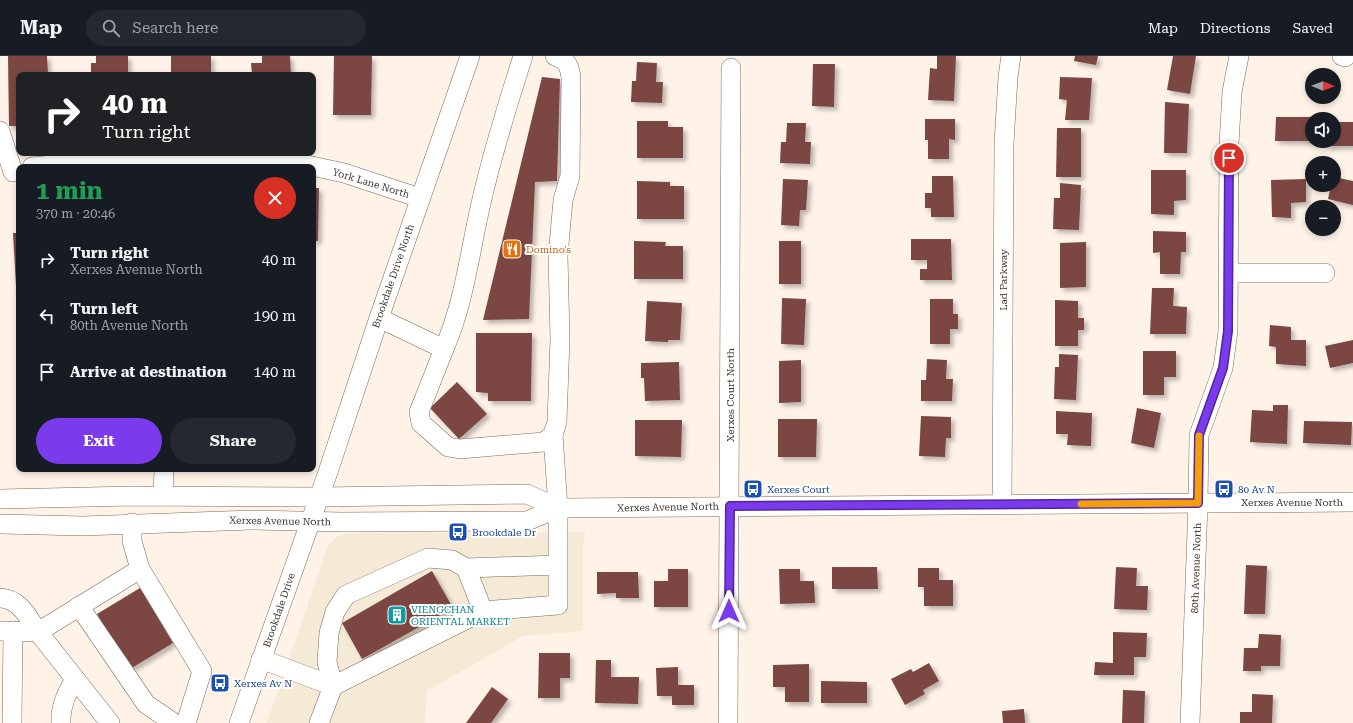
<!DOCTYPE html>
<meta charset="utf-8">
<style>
:root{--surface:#171b24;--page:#242831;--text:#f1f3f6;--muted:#9ea1a6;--line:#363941;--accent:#7c3aed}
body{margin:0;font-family:"Roboto Serif",serif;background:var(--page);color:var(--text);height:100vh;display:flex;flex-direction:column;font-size:15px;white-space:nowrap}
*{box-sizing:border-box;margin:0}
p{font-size:13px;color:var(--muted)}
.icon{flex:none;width:22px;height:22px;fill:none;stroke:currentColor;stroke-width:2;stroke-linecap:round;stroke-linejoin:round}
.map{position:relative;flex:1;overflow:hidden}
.sheet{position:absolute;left:16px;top:108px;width:300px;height:308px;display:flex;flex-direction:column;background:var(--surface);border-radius:8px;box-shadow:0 2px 6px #0003}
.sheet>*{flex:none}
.hud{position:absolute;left:16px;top:16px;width:300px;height:84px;border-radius:8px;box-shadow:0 2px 6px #0003;background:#202124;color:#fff;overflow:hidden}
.needle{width:26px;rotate:91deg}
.fabs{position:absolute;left:1305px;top:12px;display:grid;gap:8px}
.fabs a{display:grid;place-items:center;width:36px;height:36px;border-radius:50%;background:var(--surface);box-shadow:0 2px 6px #0003;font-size:20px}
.pin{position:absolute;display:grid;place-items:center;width:34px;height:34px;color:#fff;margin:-17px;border:2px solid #fff;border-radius:50%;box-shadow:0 1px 4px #0007}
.me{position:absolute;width:44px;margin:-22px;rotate:0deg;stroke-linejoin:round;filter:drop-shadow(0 0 3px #0008)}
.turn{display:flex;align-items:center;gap:14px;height:84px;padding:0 20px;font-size:18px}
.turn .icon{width:52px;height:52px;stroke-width:2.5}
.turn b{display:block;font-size:28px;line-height:34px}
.round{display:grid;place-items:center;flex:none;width:42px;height:42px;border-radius:21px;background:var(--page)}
.summary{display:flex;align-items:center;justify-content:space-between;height:68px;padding:0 20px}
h1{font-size:24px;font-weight:700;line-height:30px;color:#1e9e55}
.cta{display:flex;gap:8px;margin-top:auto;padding:8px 20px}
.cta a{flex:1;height:46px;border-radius:24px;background:var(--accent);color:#fff;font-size:16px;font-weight:700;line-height:46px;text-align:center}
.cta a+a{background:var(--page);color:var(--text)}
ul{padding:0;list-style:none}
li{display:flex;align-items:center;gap:12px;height:56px;padding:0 20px}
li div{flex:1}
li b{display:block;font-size:15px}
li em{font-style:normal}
header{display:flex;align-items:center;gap:24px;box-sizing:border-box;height:56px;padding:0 20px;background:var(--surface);border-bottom:1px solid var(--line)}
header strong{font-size:19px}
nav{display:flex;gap:22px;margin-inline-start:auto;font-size:14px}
.search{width:280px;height:36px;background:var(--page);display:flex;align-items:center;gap:10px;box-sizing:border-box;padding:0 14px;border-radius:22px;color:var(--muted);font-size:15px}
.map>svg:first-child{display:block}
.commercial{fill:#f5ead5}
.building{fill:#7c4643;filter:url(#shadow)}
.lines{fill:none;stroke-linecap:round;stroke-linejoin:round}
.minor-casing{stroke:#7b6a5a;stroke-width:20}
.minor{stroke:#fff;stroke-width:19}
.route-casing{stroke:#51269a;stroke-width:10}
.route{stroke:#7c3aed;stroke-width:7}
.slow{stroke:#f59e0b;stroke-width:7}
.labels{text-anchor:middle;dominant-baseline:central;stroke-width:4;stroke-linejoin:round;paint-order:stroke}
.street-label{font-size:10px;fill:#3d362f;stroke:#fff}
.food-label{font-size:10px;fill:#c56008;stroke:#fff;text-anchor:start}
.transit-label{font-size:10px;fill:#164399;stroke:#fff;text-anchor:start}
.culture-label{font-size:10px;fill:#0d838f;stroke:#fff;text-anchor:start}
</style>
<header>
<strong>Map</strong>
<div class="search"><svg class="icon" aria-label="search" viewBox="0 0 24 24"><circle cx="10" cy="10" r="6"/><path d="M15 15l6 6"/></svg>Search here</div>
<nav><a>Map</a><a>Directions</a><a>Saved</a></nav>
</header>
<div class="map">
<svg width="1353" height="667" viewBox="0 0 1353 667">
<defs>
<filter id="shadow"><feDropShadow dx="3.5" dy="3.5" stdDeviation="2" flood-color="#0004"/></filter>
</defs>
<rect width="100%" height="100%" fill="#fff3e8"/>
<!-- commercial -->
<polygon class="commercial" points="585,476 583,490 583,575 523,580 427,635 425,667 266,667 280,630 328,489 337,481 347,477"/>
<!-- building -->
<g class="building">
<polygon points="8,0 47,0 48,19 19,19 19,70 9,70"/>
<polygon points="96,0 128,0 128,19 91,19 91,7 96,7"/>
<rect x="171" y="0" width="40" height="19"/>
<polygon points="262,0 290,0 291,19 252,19 251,7 262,7"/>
<polygon points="334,0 372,0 371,59 333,59"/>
<polygon points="937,0 956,0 954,45 928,44 930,12 937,13"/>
<polygon points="1075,0 1098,0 1096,9 1074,5"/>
<polygon points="1173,0 1196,0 1190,38 1167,34"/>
<polygon points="637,6 657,7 656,26 663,26 662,47 631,46 632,25 636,25"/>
<polygon points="813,8 835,8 834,51 812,50"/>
<polygon points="542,21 560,23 557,125 535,126 529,263 483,264"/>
<polygon points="1060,21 1092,22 1089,64 1065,64 1067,44 1059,43"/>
<polygon points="1165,46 1189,48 1187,97 1164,97"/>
<polygon points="1276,61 1311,61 1311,85 1275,85"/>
<polygon points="925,63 955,63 955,84 949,83 949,103 928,103 928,84 925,84"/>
<polygon points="637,65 668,65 668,71 683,71 683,102 637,102"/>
<polygon points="1334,66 1353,66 1353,90 1326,90 1326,85 1334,85"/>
<polygon points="787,67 806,67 805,86 811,86 810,108 780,107 781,86 786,86"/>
<polygon points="1057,72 1081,72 1081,121 1056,121"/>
<polygon points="1151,114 1186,114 1186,144 1174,145 1174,159 1151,158"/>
<polygon points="932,120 953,120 954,161 931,161 931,152 925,152 925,137 932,137"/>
<polygon points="1334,121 1353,125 1353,149 1328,143 1331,129 1334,129"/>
<polygon points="783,123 808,124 806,154 800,154 799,170 781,169"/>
<polygon points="1306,123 1306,146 1291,147 1291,162 1272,161 1271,124"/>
<polygon points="637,125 670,126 670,130 684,130 684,163 637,163"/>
<polygon points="1060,127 1081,129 1079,174 1053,173 1054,142 1060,142"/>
<polygon points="313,132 319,132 318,185 313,185"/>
<polygon points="1153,175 1186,176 1186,196 1181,196 1180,218 1160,218 1160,196 1153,197"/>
<polygon points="13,177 19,177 19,247 17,248"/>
<polygon points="911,183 951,183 952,224 920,224 920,213 927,213 927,204 911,204"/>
<polygon points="634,185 666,186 665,190 683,190 683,223 634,223"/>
<rect x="779" y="185" width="22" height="43"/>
<polygon points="1086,186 1086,231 1060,232 1060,187"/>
<polygon points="1152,232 1174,232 1173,250 1187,251 1186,278 1150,278"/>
<polygon points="782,242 806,243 804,289 781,288"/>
<polygon points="930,243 953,243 953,258 958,258 958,273 950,273 950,288 930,288"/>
<polygon points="1055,244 1078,245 1078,262 1084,262 1084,274 1078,274 1078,290 1055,290"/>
<polygon points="647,245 682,247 680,284 668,284 668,286 645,285"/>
<polygon points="1270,269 1291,271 1291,284 1306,284 1306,310 1276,308 1276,291 1269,290"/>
<polygon points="476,277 532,277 531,345 488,345 488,337 476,336"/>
<polygon points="1353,284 1353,307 1330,312 1325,290"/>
<polygon points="1143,295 1176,295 1176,321 1164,321 1164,339 1143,339"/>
<polygon points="1059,298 1078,299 1076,344 1054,343 1055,311 1059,311"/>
<polygon points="927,303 947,304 946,323 953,323 952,345 921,345 921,324 926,324"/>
<polygon points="801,304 801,346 779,347 779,305"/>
<polygon points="679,306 680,344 645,345 644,322 641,322 641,307"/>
<polygon points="457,326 487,358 459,383 430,352"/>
<polygon points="1273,349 1288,349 1287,388 1250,386 1252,354 1273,355"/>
<polygon points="1137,352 1161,357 1154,392 1131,387"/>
<polygon points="1056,355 1092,357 1091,390 1067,389 1068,378 1056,378"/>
<polygon points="921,360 951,361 951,382 946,382 945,401 919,400"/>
<polygon points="778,363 817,363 816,401 778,401"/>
<polygon points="635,364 682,364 681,401 635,400"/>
<polygon points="1304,365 1352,366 1351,389 1303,387"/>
<polygon points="1246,509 1267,510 1265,558 1244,558"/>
<polygon points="832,511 877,511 878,533 832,533"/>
<polygon points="1116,511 1137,512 1136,530 1148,530 1147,554 1114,553"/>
<polygon points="918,512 939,512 939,524 953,524 953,550 924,550 924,531 918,531"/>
<polygon points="668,513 688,513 688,551 654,551 654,525 668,525"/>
<polygon points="779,513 800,513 800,525 814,525 815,547 780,548"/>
<polygon points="432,515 453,552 362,603 342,567"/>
<polygon points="597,516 638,516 639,542 616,542 616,537 597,538"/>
<polygon points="140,532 173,587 130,613 97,558"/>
<polygon points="1113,576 1147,577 1146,601 1134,601 1134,619 1094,619 1095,606 1113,607"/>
<polygon points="1259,578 1281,579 1280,610 1261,610 1261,615 1243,615 1244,592 1258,592"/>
<polygon points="539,597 570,597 570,622 560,622 560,642 538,642"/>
<polygon points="596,604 611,604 611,621 639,621 638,648 595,647"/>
<polygon points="929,607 939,625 923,634 925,638 905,649 891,623 911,613 913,616"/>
<polygon points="809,608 809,646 785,646 785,631 773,631 773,609"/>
<polygon points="678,611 678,629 694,629 694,649 672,649 672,640 657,640 656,612"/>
<polygon points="821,625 867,626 867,647 821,647"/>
<polygon points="492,631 508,643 491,667 466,667"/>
<polygon points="1123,634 1145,635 1144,667 1122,667"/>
<polygon points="1252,638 1273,639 1272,667 1240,667 1240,656 1252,656"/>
<polygon points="1024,653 1025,667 1003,667 1002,655"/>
</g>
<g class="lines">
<defs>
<g id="minor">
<polyline points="1342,0 1345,1"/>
<polyline points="0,75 13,116"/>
<polyline points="32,111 81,106 155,108 204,102 251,102 298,107 344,117 420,142"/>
<polyline points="1229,217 1325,217"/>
<path d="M379,262L444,293L419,356L421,367L448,391L460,393L544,386L553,379L557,366L560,283L558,200L563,144L570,120L571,21C569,9 567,4 555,0"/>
<path d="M444,293C465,245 470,193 482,143C493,95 508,47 523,0"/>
<polyline points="553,379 558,452 558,549 483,555 333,630 327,606 329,577 335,556 346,539 428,502 452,504 466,512 558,509"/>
<polyline points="163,440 164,413"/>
<polyline points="0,443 133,440 319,441 527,438 558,452"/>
<polyline points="1002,449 1004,87 1008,21 1011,0"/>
<polyline points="132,467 132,485 140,513 202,615 186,667"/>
<polyline points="0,468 83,470 252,464 341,466 527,465 558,452 1353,446"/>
<polyline points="466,512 483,555"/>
<path d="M0,542C20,543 28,561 38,576L140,513"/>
<polyline points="79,550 146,648 174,667"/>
<polyline points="0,575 38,576 110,667"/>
<polyline points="261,603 333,630 319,667"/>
<polyline points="12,667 13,575"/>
<path d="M61,667C60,650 67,637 75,623"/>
<polyline points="239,667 328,416 379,262 470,0"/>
<polyline points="728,667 731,12"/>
<polyline points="1190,667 1198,447 1199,379 1223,312 1228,275 1229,88 1232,36 1239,0"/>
</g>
</defs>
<!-- minor casing -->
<use href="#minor" class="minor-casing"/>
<!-- minor -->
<use href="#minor" class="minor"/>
</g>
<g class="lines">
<defs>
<polyline id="route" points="729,555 730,450 1198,447 1199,379 1223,312 1228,275 1229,102"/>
</defs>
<!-- route casing -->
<use href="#route" class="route-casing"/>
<!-- route -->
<use href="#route" class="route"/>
<!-- slow -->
<polyline class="slow" points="1081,448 1198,447 1199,380"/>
</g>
<!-- icons -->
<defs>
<symbol id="restaurant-square" viewBox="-11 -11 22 22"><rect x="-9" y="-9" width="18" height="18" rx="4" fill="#e8710a" stroke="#fff"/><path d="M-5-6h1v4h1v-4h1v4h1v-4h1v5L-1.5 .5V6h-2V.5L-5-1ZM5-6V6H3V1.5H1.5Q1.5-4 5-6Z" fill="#fff"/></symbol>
<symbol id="bus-square" viewBox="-11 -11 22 22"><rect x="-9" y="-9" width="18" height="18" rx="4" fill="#1a4fb4" stroke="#fff"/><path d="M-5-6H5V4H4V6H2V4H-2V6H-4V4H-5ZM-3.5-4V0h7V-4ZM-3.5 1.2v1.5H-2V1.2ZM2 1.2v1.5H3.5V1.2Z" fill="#fff"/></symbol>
<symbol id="building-square" viewBox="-11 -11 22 22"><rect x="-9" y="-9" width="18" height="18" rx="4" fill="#0f9aa8" stroke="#fff"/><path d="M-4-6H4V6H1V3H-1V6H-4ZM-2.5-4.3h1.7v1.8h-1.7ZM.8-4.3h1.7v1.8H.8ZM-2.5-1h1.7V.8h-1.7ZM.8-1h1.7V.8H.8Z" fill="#fff"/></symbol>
</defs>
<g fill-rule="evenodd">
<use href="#restaurant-square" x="501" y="182" width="22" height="22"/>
<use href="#bus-square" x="742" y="422" width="22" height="22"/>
<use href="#bus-square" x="1213" y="422" width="22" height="22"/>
<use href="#bus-square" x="447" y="465" width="22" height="22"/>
<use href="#building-square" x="386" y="548" width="22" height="22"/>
<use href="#bus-square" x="209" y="616" width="22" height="22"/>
</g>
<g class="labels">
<!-- street labels -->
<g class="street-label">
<text transform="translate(371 127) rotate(17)">York Lane North</text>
<text transform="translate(393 220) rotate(-71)">Brookdale Drive North</text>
<text transform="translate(1003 224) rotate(-90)">Lad Parkway</text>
<text transform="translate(730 339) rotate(-90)">Xerxes Court North</text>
<text x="1292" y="446">Xerxes Avenue North</text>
<text transform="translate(668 451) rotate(-1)">Xerxes Avenue North</text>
<text transform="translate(280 465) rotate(1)">Xerxes Avenue North</text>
<text transform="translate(1196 512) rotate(-88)">80th Avenue North</text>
<text transform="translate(279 554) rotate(-71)">Brookdale Drive</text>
</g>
<!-- food labels -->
<g class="food-label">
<text x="526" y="193">Domino's</text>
</g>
<!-- transit labels -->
<g class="transit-label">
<text x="767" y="433">Xerxes Court</text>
<text x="1238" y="433">80 Av N</text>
<text x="472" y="476">Brookdale Dr</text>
<text x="234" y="627">Xerxes Av N</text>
</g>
<!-- culture labels -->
<g class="culture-label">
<text x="411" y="553">VIENGCHAN<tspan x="411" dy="12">ORIENTAL MARKET</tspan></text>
</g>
</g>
</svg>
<div class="fabs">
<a><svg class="needle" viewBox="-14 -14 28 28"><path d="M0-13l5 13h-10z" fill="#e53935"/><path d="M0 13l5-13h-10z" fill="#9ea1a6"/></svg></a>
<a><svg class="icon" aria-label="sound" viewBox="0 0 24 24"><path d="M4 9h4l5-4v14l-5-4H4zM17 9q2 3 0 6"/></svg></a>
<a>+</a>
<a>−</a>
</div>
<div class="pin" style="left:1229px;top:102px;background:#d93025"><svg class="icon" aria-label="arrive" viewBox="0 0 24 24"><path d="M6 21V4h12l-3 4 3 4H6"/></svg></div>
<svg class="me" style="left:729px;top:555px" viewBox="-20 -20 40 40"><path d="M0-17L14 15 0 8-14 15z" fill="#7c3aed" stroke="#fff" stroke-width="4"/></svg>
<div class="hud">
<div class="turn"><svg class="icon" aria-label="right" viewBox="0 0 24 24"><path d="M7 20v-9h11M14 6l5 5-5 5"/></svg><div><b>40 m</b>Turn right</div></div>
</div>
<section class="sheet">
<div class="summary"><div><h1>1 min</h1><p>370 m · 20:46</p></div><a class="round" style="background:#d93025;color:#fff"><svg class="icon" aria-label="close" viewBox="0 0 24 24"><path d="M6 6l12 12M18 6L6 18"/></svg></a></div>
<ul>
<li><svg class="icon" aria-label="right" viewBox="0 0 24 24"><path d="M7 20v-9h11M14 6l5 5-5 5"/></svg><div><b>Turn right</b><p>Xerxes Avenue North</p></div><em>40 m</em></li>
<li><svg class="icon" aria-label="left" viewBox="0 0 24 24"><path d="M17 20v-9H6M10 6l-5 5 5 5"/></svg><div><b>Turn left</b><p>80th Avenue North</p></div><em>190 m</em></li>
<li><svg class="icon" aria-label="arrive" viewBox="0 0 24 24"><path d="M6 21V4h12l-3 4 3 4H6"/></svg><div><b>Arrive at destination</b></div><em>140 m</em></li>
</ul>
<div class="cta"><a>Exit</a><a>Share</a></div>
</section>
</div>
